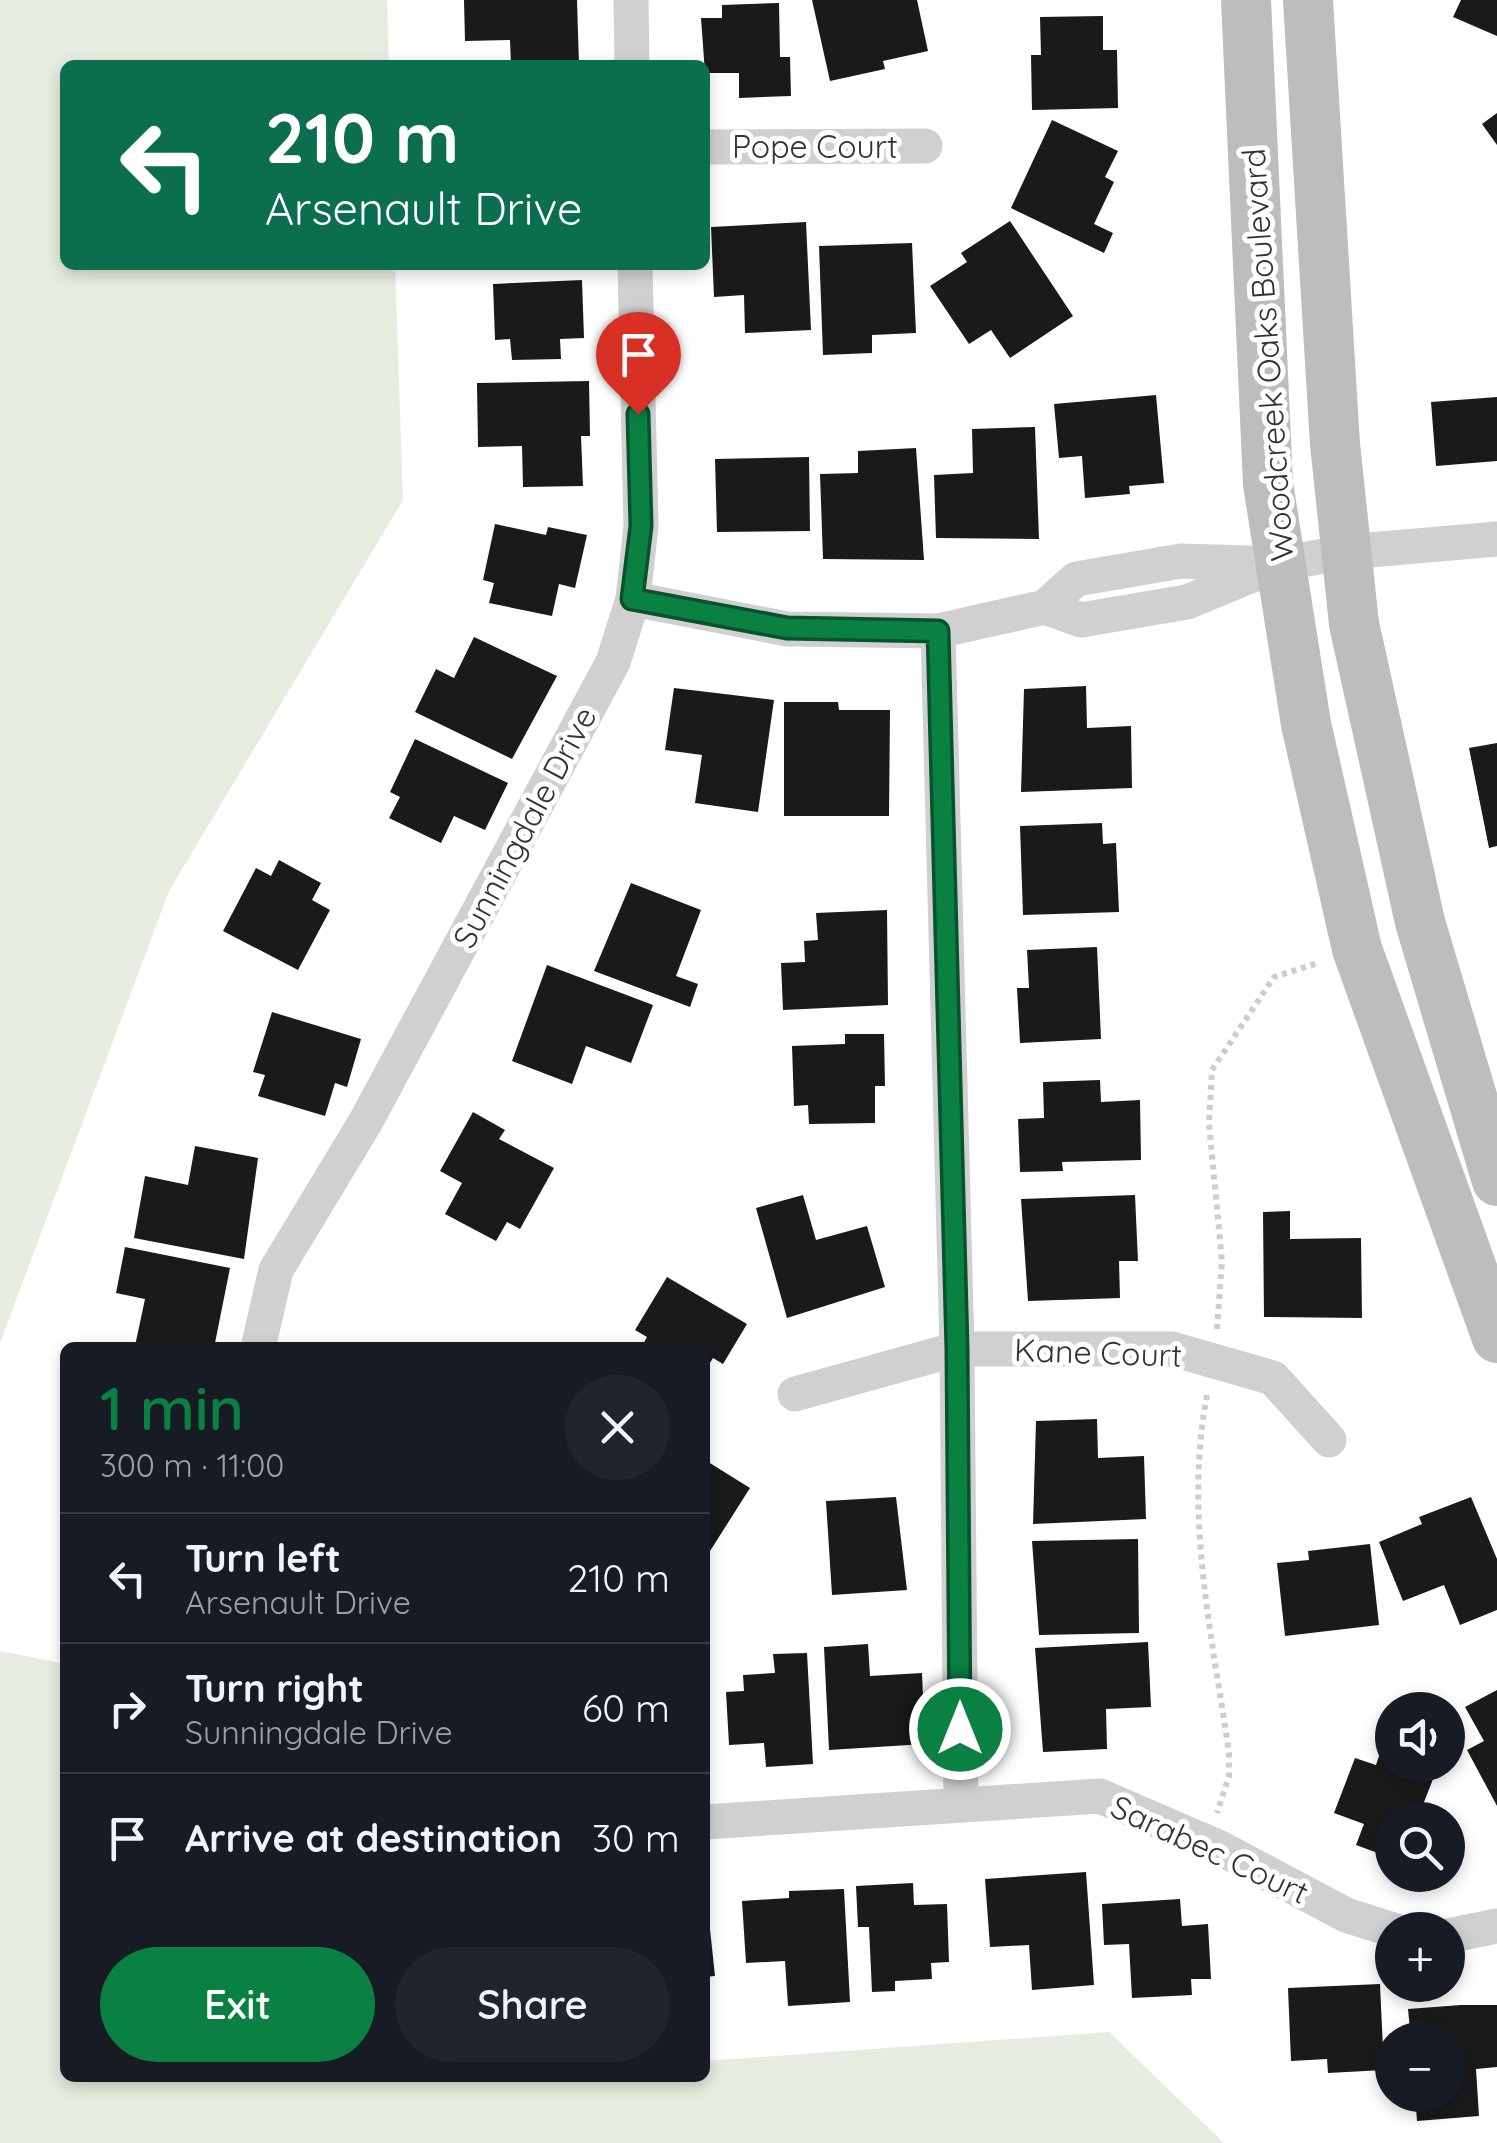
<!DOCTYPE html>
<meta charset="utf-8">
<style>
:root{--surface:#171b24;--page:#20242c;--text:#f1f3f6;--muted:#9ea1a6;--line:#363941;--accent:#0b8043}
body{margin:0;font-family:Quicksand,sans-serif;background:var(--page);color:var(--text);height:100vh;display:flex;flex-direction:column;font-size:38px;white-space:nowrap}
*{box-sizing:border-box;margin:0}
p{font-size:32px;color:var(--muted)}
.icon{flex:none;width:55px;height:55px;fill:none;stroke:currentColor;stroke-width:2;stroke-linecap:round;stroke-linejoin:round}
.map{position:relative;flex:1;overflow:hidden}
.details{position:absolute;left:60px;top:1342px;width:650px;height:740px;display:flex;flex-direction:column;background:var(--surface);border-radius:15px;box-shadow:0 5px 15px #0003}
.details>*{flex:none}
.guide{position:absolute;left:60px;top:60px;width:650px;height:210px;border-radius:15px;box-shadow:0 5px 15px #0003;background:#0b6e4f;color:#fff;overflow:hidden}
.controls{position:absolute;left:1375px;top:1692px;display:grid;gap:20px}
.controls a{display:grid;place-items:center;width:90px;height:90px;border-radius:50%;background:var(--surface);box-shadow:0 5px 15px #0003;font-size:50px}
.pin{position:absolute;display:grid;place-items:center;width:85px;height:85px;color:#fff;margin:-102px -42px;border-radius:50% 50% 50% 0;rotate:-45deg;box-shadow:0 0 10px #0007}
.pin .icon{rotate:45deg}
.me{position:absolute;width:110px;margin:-55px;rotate:0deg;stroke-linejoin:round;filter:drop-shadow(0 0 8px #0008)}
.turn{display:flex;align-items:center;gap:35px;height:210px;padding:0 40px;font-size:45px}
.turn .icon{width:130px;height:130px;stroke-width:2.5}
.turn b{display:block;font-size:70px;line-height:85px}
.round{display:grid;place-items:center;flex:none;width:105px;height:105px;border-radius:52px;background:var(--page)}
.summary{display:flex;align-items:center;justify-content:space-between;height:170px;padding:0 40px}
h1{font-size:60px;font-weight:600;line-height:75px;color:var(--accent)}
.action{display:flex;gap:20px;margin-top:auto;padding:20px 40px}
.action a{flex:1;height:115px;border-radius:60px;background:var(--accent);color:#fff;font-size:40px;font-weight:600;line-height:115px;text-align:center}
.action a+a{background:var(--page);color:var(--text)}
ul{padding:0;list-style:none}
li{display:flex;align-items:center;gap:30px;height:130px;padding:0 40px;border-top:2px solid var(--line)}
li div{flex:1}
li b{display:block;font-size:38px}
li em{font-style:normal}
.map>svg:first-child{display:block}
.green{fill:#e6ecdf}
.building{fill:#1a1a1a}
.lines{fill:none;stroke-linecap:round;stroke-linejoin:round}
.path{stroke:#cdcdcd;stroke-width:6;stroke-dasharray:5 5;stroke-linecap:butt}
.street{stroke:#d0d0d0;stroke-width:35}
.secondary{stroke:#bdbdbd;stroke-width:50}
.route-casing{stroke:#07532c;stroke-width:25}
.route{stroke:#0b8043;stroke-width:18}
.labels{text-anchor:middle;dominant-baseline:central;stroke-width:10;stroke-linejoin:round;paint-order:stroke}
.street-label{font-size:32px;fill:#333;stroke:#fff}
</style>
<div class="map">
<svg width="1497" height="2143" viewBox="0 0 1497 2143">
<rect width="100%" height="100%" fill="#fff"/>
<!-- green -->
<g class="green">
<polygon points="0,0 387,0 389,65 65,65 65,265 395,265 403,500 169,891 0,1343"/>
<polygon points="0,1651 65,1664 65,2078 705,2078 705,2061 1109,2032 1224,2143 0,2143"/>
</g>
<!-- building -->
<g class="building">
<polygon points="464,0 577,0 579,65 511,65 510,40 465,41"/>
<polygon points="812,0 917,0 928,51 883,61 885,69 830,81"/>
<polygon points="1461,0 1497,0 1497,36 1453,17"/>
<polygon points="779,3 780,57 790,57 791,96 739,98 739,73 705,73 701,18 722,18 722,5"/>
<polygon points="1103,16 1103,50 1117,50 1118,108 1032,110 1031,55 1041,55 1040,17"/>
<polygon points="1497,113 1497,145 1482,124"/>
<polygon points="1052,120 1118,151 1105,177 1114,182 1094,224 1113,233 1104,253 1011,208"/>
<polygon points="1010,221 1073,316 1010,358 991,330 969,344 930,286 967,262 961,253"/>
<polygon points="806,222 811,330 745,333 744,295 714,297 711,227"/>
<polygon points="912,243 916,333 872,335 872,353 823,355 819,246"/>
<polygon points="582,280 584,338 560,339 561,359 512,360 510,339 495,340 493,284"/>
<polygon points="589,381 590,436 581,436 583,486 523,487 522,446 478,447 477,383"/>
<polygon points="1156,395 1164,483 1129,486 1130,494 1085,498 1082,456 1059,458 1054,404"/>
<polygon points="1497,397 1497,461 1436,466 1431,402"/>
<polygon points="1035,427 1039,539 936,538 934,475 973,473 972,429"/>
<polygon points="916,448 924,560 823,559 820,474 858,473 858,451"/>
<polygon points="809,457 810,531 717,532 715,459"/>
<polygon points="495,524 546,535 548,527 587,535 575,588 559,584 552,616 489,603 494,583 483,580"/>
<polygon points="474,637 557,676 512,759 415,712 436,669 454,678"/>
<polygon points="1086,686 1087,728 1131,726 1132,788 1021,792 1024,689"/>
<polygon points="674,688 774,700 758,812 695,803 702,755 665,750"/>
<polygon points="784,702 838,702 839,710 890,710 889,816 784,816"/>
<polygon points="415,739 508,783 485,830 454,816 441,843 389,818 400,797 390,792"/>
<polygon points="1497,743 1497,846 1489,848 1469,748"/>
<polygon points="1102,823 1103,844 1116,843 1119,912 1023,915 1020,826"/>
<polygon points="279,860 321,883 312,900 330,910 298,970 223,931 256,868 271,876"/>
<polygon points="631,883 701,910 676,976 698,984 690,1007 594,971"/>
<polygon points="887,910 888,1005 783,1010 781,963 805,962 804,941 818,940 816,913"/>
<polygon points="1097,947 1101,1039 1020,1043 1017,988 1029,988 1027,950"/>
<polygon points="547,965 653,1005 631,1063 586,1046 572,1084 512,1061"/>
<polygon points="272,1012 361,1039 347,1087 335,1083 325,1116 258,1096 265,1075 253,1072"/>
<polygon points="845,1034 884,1034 885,1086 875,1086 875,1123 809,1124 808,1105 794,1106 792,1046 845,1044"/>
<polygon points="1100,1080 1101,1102 1140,1100 1141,1160 1062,1162 1063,1171 1020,1172 1018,1119 1044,1118 1043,1082"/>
<polygon points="473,1112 505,1130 499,1139 554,1168 520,1229 507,1222 496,1241 445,1214 462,1183 440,1171"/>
<polygon points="195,1146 258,1158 244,1259 134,1238 145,1176 188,1185"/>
<polygon points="803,1195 816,1240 867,1226 885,1287 787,1318 756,1208"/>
<polygon points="1135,1195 1138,1261 1119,1261 1120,1298 1028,1301 1021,1199"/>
<polygon points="1290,1211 1290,1239 1361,1238 1362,1318 1264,1317 1263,1212"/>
<polygon points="125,1247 230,1268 214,1348 135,1346 145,1299 116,1293"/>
<polygon points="667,1277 747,1324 723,1364 713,1358 705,1371 705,1348 641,1348 647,1337 635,1330"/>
<polygon points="1097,1419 1098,1458 1144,1456 1146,1519 1033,1524 1036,1421"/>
<polygon points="705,1460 750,1488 705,1559"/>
<polygon points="896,1497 907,1590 832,1595 826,1501"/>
<polygon points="1471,1497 1497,1559 1497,1610 1460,1625 1444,1585 1403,1601 1379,1542 1422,1524 1419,1517"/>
<polygon points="1138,1539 1139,1633 1039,1635 1032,1541"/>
<polygon points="1370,1544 1379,1625 1285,1636 1277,1563 1309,1560 1308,1551"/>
<polygon points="1148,1642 1151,1707 1106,1709 1107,1749 1043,1752 1035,1648"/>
<polygon points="868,1644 870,1676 922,1673 925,1744 829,1750 824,1647"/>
<polygon points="807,1653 813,1764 766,1767 764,1743 729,1745 726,1692 744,1691 743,1675 775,1673 773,1654"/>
<polygon points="1497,1690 1497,1806 1467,1750 1484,1741 1465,1707"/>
<polygon points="1380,1753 1392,1758 1392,1765 1412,1765 1435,1774 1417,1820 1392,1820 1392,1848 1386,1856 1356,1845 1364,1824 1334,1813 1355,1758 1376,1765"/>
<polygon points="1086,1872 1094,1985 1032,1990 1029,1945 990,1947 985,1879"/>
<polygon points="913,1883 914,1905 947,1904 949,1962 931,1963 932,1979 895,1981 895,1991 872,1992 869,1927 858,1927 856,1886"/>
<polygon points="844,1889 850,2002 788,2006 785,1961 746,1963 742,1901 789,1898 789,1891"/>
<polygon points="1180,1899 1182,1926 1208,1924 1211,1979 1191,1979 1192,1995 1132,1998 1129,1944 1104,1945 1102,1904"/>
<polygon points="705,1920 709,1920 715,1976 705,1977"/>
<polygon points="1380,1984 1384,2070 1328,2073 1327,2059 1291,2061 1288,1988"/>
<polygon points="1461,2005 1497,2005 1497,2067 1476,2069 1479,2116 1417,2121 1415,2095 1448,2095 1448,2040 1411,2040 1408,2009"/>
</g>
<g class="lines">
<!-- path -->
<g class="path">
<polyline points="1217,1329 1222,1261 1209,1123 1212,1070 1274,977 1318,963"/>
<path d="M1207,1395C1184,1515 1212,1635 1229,1753V1776L1217,1813"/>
</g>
<!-- street -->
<g class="street">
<polyline points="631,0 632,65"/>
<polyline points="705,147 925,146"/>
<polyline points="633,599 787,629 938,631 1045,607 1076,579 1181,561 1279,564"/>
<polyline points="1045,607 1081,620 1187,602 1279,564 1347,552 1497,539"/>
<polyline points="938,631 957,1349 961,1805"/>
<polyline points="258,1348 276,1270 366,1121 613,662 633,599 641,526 635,265"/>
<polyline points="795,1394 957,1349 1172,1349 1273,1378 1329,1440"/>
<polyline points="705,1822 1100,1796 1218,1847 1346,1915 1393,1930"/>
<polyline points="1448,1936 1497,1926"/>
</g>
<!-- secondary -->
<g class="secondary">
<polyline points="1246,0 1268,484 1306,724 1357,949 1497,1338"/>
<polyline points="1308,0 1335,444 1354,624 1420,922 1497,1181"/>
</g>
</g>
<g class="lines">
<defs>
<polyline id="route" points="638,414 641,526 632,599 787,628 938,631 957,1349 960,1729"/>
</defs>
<!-- route casing -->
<use href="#route" class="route-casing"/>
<!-- route -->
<use href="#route" class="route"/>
</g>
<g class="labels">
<!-- street labels -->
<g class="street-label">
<text x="815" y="146">Pope Court</text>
<text transform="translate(1267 355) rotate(-94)">Woodcreek Oaks Boulevard</text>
<text transform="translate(524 827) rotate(-62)">Sunningdale Drive</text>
<text transform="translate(1098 1352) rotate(2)">Kane Court</text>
<text transform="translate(1210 1849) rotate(25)">Sarabec Court</text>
</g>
</g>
</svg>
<div class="controls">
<a><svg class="icon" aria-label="sound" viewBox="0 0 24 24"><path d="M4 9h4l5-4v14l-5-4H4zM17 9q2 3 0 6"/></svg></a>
<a><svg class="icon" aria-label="search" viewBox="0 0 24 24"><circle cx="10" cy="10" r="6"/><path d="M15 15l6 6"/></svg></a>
<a>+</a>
<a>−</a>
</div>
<div class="pin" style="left:638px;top:414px;background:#d93025"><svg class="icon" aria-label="arrive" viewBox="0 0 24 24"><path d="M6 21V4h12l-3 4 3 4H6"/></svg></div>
<svg class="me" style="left:960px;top:1729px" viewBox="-20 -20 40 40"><circle r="17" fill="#0b8043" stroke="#fff" stroke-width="3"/><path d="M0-11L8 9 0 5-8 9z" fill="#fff"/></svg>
<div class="guide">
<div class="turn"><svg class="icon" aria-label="left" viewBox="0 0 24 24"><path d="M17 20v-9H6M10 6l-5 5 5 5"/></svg><div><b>210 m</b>Arsenault Drive</div></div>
</div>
<section class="details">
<div class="summary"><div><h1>1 min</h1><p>300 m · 11:00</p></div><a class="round"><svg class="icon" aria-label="close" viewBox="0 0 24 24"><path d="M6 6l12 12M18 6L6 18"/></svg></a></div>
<ul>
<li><svg class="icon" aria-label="left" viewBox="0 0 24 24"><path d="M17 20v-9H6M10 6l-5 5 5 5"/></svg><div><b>Turn left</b><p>Arsenault Drive</p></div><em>210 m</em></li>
<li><svg class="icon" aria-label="right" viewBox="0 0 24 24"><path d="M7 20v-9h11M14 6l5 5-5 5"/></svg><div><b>Turn right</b><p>Sunningdale Drive</p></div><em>60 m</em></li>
<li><svg class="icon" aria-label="arrive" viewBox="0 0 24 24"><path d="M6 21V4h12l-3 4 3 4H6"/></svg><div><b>Arrive at destination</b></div><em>30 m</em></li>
</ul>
<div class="action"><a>Exit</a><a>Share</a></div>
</section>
</div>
